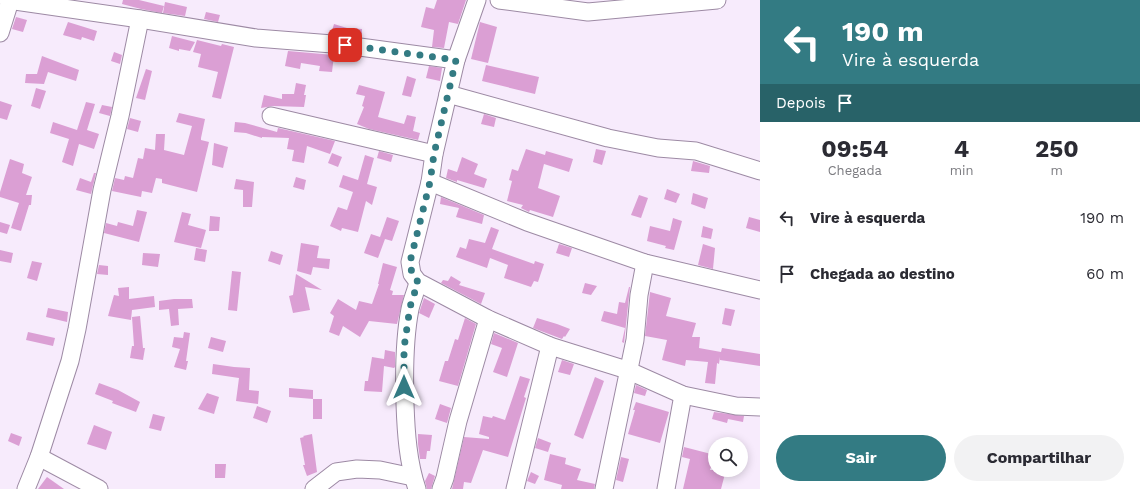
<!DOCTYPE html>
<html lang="pt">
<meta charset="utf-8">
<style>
:root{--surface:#fff;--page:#f2f2f3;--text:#2b2b33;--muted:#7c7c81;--accent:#337b83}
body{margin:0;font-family:"Work Sans",sans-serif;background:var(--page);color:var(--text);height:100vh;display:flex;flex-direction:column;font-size:15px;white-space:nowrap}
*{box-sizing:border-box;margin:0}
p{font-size:13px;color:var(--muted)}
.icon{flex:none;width:22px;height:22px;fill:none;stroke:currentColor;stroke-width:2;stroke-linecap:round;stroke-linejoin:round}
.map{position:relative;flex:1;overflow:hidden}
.details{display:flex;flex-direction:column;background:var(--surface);width:380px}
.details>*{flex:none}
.top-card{background:#337b83;color:#fff;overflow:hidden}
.controls{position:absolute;left:708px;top:437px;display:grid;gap:8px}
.controls a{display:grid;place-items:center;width:40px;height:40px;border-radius:50%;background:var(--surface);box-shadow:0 2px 10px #0003;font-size:20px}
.pin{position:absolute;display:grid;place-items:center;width:34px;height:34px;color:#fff;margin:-17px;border-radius:8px;box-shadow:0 2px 6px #0006}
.me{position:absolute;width:44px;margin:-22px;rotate:0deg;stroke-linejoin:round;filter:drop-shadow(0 0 3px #0008)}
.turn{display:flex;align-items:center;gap:14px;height:84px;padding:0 16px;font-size:18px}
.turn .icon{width:52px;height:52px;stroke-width:2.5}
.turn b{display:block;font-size:28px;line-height:34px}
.then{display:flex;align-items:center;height:38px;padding:0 16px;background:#0003;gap:8px;font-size:15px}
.eta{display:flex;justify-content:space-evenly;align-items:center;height:68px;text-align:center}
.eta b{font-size:24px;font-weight:700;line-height:28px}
.cta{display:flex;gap:8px;margin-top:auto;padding:8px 16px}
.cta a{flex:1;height:46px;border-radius:24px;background:var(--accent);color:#fff;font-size:16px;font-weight:700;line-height:46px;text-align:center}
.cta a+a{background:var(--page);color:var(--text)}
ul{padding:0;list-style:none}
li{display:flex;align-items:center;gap:12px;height:56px;padding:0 16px}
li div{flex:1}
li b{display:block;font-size:15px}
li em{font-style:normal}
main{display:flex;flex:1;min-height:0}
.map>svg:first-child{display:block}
.building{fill:#db9fd4}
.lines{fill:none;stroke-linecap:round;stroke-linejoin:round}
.minor-casing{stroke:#9d8aa4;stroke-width:19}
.minor{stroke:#fff;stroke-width:17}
.route{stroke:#337b83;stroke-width:7;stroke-dasharray:0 12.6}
</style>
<main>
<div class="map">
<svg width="760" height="489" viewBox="0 0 760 489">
<rect width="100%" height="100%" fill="#f7ebfc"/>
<!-- building -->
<g class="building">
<polygon points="123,0 139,0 164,6 162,13 141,9 122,4"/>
<polygon points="437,0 466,0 458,24 449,22 444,48 432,47 434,30 421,27 426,7 434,9"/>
<polygon points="165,2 187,7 185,16 163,13"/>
<polygon points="206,12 220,15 218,22 204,19"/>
<polygon points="16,17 27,20 23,32 12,29"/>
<polygon points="68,22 97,31 94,41 82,37 81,40 63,35"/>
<polygon points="480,22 497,27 488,63 471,59"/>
<polygon points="334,24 347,28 362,29 362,37 331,34"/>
<polygon points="172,36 195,42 190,51 179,49 179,51 169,48"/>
<polygon points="197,40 221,46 222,44 234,47 221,99 212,97 218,72 198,67 201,54 193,52"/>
<polygon points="288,51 334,55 332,72 319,71 320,66 301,63 300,69 285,66"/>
<polygon points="114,52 122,55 120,64 111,61"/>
<polygon points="42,56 79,70 76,81 48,72 44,84 25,83 26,74 37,74"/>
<polygon points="486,65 539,77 535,94 482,81"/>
<polygon points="429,66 442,68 440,81 426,78"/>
<polygon points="146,69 152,71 145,100 136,98"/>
<polygon points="407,76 416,79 411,97 402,95"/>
<polygon points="296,83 306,85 304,95 306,95 304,107 273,106 261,108 264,95 282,99 282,94 294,94"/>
<polygon points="359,85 385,92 378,117 404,124 407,115 416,117 413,131 420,133 418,140 369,129 357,124 364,107 362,106 365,96 356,94"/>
<polygon points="36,88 46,91 40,109 31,106"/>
<polygon points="0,101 12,105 7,120 0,118"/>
<polygon points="86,102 95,104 87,130 99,134 94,149 79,144 73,166 62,162 69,139 50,133 53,122 77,130"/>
<polygon points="102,105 112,107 110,116 99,113"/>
<polygon points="179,113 205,119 201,138 201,140 209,142 197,192 162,183 162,179 156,178 152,193 142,191 141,197 112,191 115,178 124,180 125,176 133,178 138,158 143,159 145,148 155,150 156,134 165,134 164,150 184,155 192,126 176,122"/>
<polygon points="484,114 496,118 494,127 481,124"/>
<polygon points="130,118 141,121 138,132 127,129"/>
<polygon points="235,122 245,123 277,132 278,128 335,141 330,154 307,146 304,163 292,161 294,150 287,149 289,138 262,137 262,138 246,133 234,132"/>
<polygon points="214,143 228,147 223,168 212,165"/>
<polygon points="526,149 545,155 546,151 573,159 569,172 544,164 538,188 560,196 553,217 530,210 529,212 521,208 523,205 507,201 512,181 509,180 512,169 518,171"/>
<polygon points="596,149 606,151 602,165 593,162"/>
<polygon points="379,151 393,155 391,162 377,158"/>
<polygon points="332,153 342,157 338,167 328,163"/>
<polygon points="365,155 374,158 367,184 377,187 372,205 366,201 358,232 342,228 341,231 330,226 338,207 347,210 353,192 339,187 343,175 358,180"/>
<polygon points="462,157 478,164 474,174 487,179 484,188 457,180 457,182 446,178 448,169 457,172"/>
<polygon points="10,159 24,164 22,173 32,177 26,195 32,195 31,205 29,205 21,231 11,228 19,203 0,197 0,192"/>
<polygon points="693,161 710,166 709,173 691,171"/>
<polygon points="94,173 96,173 91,194 76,190 80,178 91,182"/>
<polygon points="296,177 306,180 304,190 293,187"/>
<polygon points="236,179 254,182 252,207 243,207 243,190 234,189"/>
<polygon points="667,189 680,194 676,203 664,199"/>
<polygon points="693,193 708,198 705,209 691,204"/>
<polygon points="639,195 648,198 641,218 631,215"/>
<polygon points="441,197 484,215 482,224 456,217 459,208 440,204"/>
<polygon points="137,210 147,212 139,242 104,233 106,223 117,226 118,222 133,226"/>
<polygon points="182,212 191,214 188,225 206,230 201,248 174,242"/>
<polygon points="210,216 220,217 219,231 209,231"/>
<polygon points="387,217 399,221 392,241 385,239 378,258 364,253 371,234 380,237"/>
<polygon points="749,217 760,220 760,232 746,228"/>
<polygon points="673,218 682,221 674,250 665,248 666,246 647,241 650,226 670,231"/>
<polygon points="0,222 10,225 7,234 0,232"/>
<polygon points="703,226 713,229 711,239 701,237"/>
<polygon points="491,227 499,230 492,249 534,264 535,261 544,264 538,282 534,281 531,287 504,278 508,265 490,258 487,268 456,257 460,247 466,249 469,239 485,243"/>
<polygon points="301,243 319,246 317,258 330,259 329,269 313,267 311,275 297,271"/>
<polygon points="559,244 572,248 569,257 556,253"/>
<polygon points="703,244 715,248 713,269 698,265"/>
<polygon points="196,248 207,250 205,262 194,260"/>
<polygon points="0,250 13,253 11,263 0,261"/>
<polygon points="271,251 283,255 280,265 268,261"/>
<polygon points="143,253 160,254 158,267 142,265"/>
<polygon points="32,261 42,263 37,281 27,278"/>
<polygon points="383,263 397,267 390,290 393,291 392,295 404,295 397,324 369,321 360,337 343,326 339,336 329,332 334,316 330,313 338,299 356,310 359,301 372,304 379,284 378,284"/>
<polygon points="99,265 108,266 108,275 97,274"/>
<polygon points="232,271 241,272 237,311 228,310"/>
<polygon points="296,274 322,290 305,287 310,310 293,313 289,296 293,295"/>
<polygon points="451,276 461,282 459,285 485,293 481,304 441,283 443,280 448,281"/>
<polygon points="585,283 597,286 591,295 582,293"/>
<polygon points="129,287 129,299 154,296 155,307 132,310 131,320 108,316 114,295 119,296 118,288"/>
<polygon points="629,287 630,287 624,343 622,342 625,328 601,321 604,311 617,314 619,302 625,303"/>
<polygon points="650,292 671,298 666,316 696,323 692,337 700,337 699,348 721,352 722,348 760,354 760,366 720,360 720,357 719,364 717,363 715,384 705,383 708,362 686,360 685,366 662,360 667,340 645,336"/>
<polygon points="424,298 435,304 429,318 419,313"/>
<polygon points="174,299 192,299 193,308 178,309 179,325 171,326 169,309 159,310 159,301"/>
<polygon points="48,308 68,312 67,322 46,317"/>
<polygon points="725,308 735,310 731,326 722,324"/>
<polygon points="140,316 143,348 145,348 143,360 130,358 132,346 134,346 132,317"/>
<polygon points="465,318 476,324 458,386 439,381 445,361 448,361 455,339 458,340"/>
<polygon points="537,318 557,324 570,329 565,337 564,336 562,339 533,328"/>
<polygon points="28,332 55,338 53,346 26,340"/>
<polygon points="184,332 190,333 186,361 188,361 186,370 174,367 180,349 172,347 174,337 183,338"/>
<polygon points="494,333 518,343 507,377 493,372 502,348 491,344"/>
<polygon points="211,337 226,341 223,352 208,348"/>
<polygon points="385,350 395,352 395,367 394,368 384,366 382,392 364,391 365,381 368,381 372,357 384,359"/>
<polygon points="562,360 574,364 570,375 558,372"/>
<polygon points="213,364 234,367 250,368 249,390 259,391 258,404 236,401 239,378 212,374"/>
<polygon points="520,376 530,379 524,397 526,398 508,457 483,450 471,483 464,482 463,489 452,489 464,437 489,439 489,437 479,434 483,416 492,418 493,416 505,420"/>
<polygon points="595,377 604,381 583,439 574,435"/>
<polygon points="99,383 118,390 140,402 136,412 112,403 113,401 95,394"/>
<polygon points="636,385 647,390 645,396 634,393"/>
<polygon points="289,388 313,390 313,399 289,397"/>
<polygon points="207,393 219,397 214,414 198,409"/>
<rect x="313" y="399" width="9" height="20"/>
<polygon points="636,402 669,412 660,443 628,434 635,410 633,410"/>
<polygon points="440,404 451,408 447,423 435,419"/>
<polygon points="257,406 271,411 267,423 253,418"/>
<polygon points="714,412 744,416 743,422 728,419 727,423 712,419"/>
<polygon points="153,414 165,417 161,431 149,428"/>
<polygon points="94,425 112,432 106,450 87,444"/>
<polygon points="11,433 22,437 19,446 8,441"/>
<polygon points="312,434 317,472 307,476 303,465 305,465 300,438 304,437 303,436"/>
<polygon points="418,434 432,435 430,451 427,451 426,459 420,459 418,444"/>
<polygon points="538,438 551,443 548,452 535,448"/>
<polygon points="684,447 715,455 710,470 726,470 721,489 683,489 690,459 682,457"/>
<polygon points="550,454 566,458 565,464 581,469 577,480 595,484 594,489 561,489 562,485 544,480"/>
<polygon points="621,457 629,459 623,482 616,480"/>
<polygon points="215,464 226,464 225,478 215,478"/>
<polygon points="531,472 539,476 535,484 527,481"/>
<polygon points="429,473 435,476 431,489 427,489 425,481"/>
<polygon points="47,477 64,489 38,489"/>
</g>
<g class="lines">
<defs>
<g id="minor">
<polyline points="8,0 140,19 256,38 345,45 456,60"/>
<polyline points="477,0 456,60 434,154 430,182 410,262 412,274 418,282 488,319 550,346 627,370 683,395 736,406 760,407"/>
<polyline points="499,0 588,12 717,0"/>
<polyline points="0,33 10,1"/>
<polyline points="448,94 608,138 658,148 696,151 760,171"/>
<polyline points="271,116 434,154"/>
<polyline points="430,182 527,222 645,263 760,290"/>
<polyline points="39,457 99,489"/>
<polyline points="26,489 39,457 70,361 77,329 102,190 120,116 140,19"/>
<polyline points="314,489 336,472 357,469 380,470 413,477"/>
<path d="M417,489C408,462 406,433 405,404C404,372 404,340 410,309C412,300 416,291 418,282"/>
<polyline points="441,489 445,478 458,421 488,319"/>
<polyline points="515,489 550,346"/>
<polyline points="604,489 635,340 639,295 645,263"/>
<polyline points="666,489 683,395"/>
</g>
</defs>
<!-- minor casing -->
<use href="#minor" class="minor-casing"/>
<!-- minor -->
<use href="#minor" class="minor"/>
</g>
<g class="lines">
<!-- route -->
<polyline class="route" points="345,45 456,60 434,154 430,182 410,262 412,274 418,282 410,307 404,348 404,387"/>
</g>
</svg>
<div class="controls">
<a><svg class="icon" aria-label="search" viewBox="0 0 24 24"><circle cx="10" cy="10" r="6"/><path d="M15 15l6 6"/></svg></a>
</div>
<div class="pin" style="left:345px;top:45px;background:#d93025"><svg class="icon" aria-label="arrive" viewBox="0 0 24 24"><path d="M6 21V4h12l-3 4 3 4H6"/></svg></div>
<svg class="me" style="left:404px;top:387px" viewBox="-20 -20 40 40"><path d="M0-17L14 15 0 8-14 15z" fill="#337b83" stroke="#fff" stroke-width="4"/></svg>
</div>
<section class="details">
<div class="top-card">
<div class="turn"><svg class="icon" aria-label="left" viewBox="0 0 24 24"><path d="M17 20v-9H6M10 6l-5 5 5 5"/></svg><div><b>190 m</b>Vire à esquerda</div></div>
<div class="then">Depois<svg class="icon" aria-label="arrive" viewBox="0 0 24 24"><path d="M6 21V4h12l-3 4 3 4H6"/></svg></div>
</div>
<div class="eta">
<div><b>09:54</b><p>Chegada</p></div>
<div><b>4</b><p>min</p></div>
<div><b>250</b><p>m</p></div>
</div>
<ul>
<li><svg class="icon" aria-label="left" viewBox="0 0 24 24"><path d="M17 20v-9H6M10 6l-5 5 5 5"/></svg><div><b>Vire à esquerda</b></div><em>190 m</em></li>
<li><svg class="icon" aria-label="arrive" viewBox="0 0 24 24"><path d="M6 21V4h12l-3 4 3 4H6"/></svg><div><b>Chegada ao destino</b></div><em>60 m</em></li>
</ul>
<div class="cta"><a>Sair</a><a>Compartilhar</a></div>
</section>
</main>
